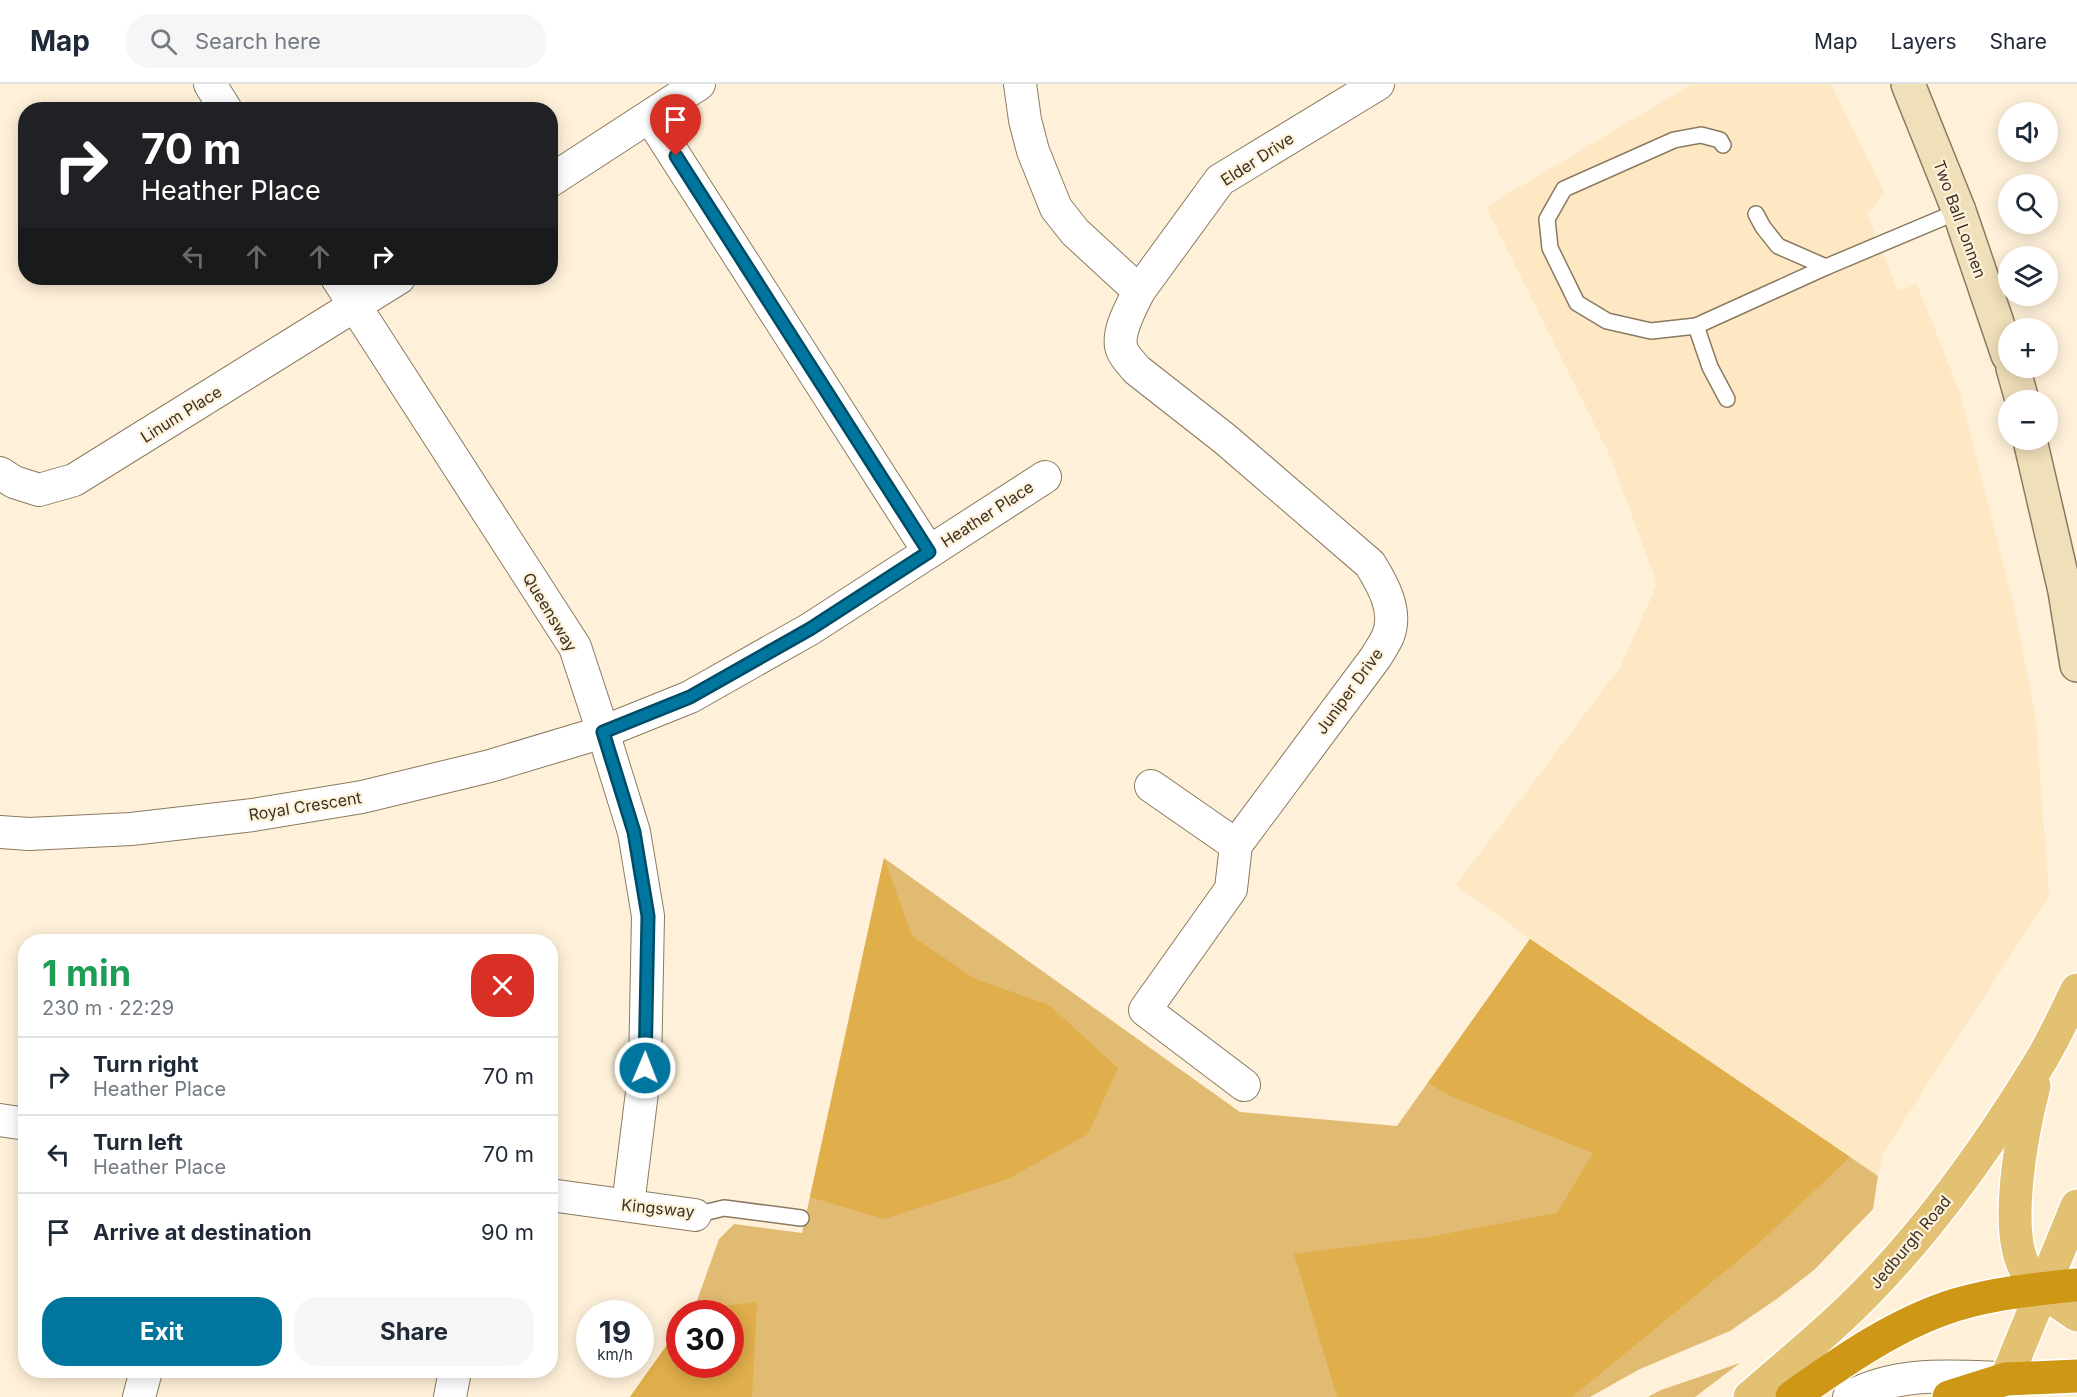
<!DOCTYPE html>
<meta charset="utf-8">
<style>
:root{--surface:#fff;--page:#f6f6f7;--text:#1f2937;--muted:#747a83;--line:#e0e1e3;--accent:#00759e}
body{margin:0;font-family:Inter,sans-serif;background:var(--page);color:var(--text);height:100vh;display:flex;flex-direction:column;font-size:22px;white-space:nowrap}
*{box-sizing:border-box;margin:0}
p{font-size:20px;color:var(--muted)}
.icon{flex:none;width:33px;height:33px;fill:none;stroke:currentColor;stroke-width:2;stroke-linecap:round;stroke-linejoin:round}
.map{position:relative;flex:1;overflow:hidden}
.sheet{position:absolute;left:18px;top:850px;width:540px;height:444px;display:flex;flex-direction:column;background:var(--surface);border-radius:24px;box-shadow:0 3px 15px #0003}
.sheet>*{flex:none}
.banner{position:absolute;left:18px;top:18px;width:540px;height:183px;border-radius:24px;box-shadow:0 3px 15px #0003;background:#202124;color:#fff;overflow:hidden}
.tools{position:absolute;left:1998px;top:18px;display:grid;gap:12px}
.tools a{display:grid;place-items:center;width:60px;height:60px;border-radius:50%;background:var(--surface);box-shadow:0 3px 15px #0003;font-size:30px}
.speed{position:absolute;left:576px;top:1216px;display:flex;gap:12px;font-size:30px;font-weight:700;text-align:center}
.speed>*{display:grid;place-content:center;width:78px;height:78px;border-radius:50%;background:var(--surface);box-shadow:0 3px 15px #0003;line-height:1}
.speed small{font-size:15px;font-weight:400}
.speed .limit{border:9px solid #d22;background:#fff;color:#111}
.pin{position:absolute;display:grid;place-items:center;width:51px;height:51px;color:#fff;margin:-62px -26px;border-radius:50% 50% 50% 0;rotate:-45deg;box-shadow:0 0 6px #0007}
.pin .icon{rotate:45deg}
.me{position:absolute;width:66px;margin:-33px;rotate:1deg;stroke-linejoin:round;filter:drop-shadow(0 0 4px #0008)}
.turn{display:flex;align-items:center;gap:21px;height:126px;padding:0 24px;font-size:27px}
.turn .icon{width:78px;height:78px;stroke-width:2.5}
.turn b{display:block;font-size:42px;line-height:51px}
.lanes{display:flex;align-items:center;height:57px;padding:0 24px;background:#0003;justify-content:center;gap:30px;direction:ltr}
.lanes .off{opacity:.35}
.round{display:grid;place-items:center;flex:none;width:63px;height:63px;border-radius:24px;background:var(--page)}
.head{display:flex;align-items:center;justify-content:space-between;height:102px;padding:0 24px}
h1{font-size:36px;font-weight:700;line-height:45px;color:#1e9e55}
.primary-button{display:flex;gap:12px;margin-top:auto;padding:12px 24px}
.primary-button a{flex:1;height:69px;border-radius:24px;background:var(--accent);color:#fff;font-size:24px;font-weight:700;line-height:69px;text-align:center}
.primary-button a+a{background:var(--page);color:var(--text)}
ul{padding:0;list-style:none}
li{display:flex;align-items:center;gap:18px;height:78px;padding:0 24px;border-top:2px solid var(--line)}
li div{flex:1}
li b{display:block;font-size:22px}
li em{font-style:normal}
header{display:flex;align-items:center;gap:36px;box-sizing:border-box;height:84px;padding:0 30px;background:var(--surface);border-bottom:2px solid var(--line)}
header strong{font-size:28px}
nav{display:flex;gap:33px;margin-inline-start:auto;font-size:21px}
.search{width:420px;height:54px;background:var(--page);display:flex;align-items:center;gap:15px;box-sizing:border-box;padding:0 21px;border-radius:24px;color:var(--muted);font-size:22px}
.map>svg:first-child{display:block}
.built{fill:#fde8c3}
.green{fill:#e2bb73}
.forest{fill:#e0ae4a}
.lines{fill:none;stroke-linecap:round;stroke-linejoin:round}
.lane-casing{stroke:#8a7a5f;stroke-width:18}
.street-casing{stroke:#8a7a5f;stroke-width:34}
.secondary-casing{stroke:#8a7a5f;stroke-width:36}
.primary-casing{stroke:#fff;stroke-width:36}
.highway-casing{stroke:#fff;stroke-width:36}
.lane{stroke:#fff;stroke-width:15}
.street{stroke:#fff;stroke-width:32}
.secondary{stroke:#f0e0b9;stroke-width:33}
.primary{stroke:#e2c173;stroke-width:33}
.highway{stroke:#ce9716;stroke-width:33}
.route-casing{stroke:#004c67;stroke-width:15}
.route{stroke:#00759e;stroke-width:10}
.labels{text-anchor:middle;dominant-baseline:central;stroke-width:4.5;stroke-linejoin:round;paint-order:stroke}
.street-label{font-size:16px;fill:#383226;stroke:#fff1d9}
</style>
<header>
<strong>Map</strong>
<div class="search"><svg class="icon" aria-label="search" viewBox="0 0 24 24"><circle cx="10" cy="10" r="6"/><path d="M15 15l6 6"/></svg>Search here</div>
<nav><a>Map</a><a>Layers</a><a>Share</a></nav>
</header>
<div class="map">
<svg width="2077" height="1313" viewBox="0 0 2077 1313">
<rect width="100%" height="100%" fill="#fff1d9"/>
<!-- built -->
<polygon class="built" points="1692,0 1831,0 1885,109 1867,130 1898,207 1917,200 1960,309 2014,522 2036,635 2049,812 1883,1069 1878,1092 1530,855 1456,801 1621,582 1657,500 1611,374 1486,123"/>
<!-- green -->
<g class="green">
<polygon points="884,774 1240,1028 1397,1042 1530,855 1878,1092 1873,1125 1814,1186 1778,1214 1730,1247 1640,1285 1590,1313 630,1313 679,1244 680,1281 730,1281 730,1230 690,1230 694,1225 719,1155 734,1140 802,1149"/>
<polygon points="1740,1279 1695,1313 1648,1313 1661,1306"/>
</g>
<!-- forest -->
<g class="forest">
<polygon points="884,774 912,852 975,895 1049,921 1118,984 1088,1050 1008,1095 884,1135 810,1113"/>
<polygon points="1530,855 1850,1073 1757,1161 1572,1313 1337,1313 1294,1170 1428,1153 1557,1129 1593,1069 1448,1011 1428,999"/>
<polygon points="757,1218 752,1313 630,1313 679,1244 680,1281 730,1281 730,1230 690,1230 694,1225"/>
</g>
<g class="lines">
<defs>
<g id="lane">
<polyline points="1723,61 1720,56 1701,51 1674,56 1564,105 1547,135 1550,164 1577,219 1607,237 1651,247 1696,242 1826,183 1959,127"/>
<polyline points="1756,130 1763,143 1778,162 1826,183"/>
<polyline points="1696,242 1710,283 1727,315"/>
<polyline points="695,1131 724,1124 801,1134"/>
</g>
<g id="street">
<polyline points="210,0 226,26"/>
<path d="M1020,0L1025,36L1033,67L1056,124L1075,148L1139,207C1132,222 1118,245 1121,262C1122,270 1132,280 1137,286L1225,355L1370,480C1383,501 1398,527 1388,552C1385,559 1380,566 1376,573L1236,761L1231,805L1145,926L1244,1001"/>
<polyline points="550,97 699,0"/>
<polyline points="337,194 575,563 603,648 634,748 648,832 645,984 628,1121"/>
<polyline points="1139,207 1220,96 1378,0"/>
<polyline points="0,389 14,398 39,406 74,396 399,194"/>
<polyline points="929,468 1045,393"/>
<polyline points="1151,702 1236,761"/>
<polyline points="0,748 29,750 131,745 253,731 362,713 490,682 603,648 690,613 810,545 929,468 650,33"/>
<polyline points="0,1036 26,1040"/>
<polyline points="550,1111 695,1131"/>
<polyline points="139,1313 146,1287"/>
<polyline points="450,1313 455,1287"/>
<path d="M1849,1313C1898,1287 1949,1292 2003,1294"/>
</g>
<g id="secondary">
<polyline points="1908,0 1959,127 2008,271"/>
<polyline points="2013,284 2022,316"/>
<polyline points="2030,356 2065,507 2077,581"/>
</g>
<g id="primary">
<path d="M2034,1002C2023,1044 2001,1152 2028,1189C2040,1206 2060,1220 2077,1231"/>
<polyline points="2006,1295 2077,1122"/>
<path d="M1750,1313C1789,1279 1829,1247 1865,1210C1932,1142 1990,1060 2040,978C2054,955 2065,930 2077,906"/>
</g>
<g id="highway">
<path d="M1792,1313C1843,1277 1895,1240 1955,1221C1995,1209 2036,1205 2077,1201"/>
<polyline points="1949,1313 2006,1295 2077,1292"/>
</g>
</defs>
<!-- lane casing -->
<use href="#lane" class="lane-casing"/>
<!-- street casing -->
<use href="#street" class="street-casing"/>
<!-- secondary casing -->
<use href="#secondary" class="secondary-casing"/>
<!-- primary casing -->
<use href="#primary" class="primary-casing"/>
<!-- highway casing -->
<use href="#highway" class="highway-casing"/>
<!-- lane -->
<use href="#lane" class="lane"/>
<!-- street -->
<use href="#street" class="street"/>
<!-- secondary -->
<use href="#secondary" class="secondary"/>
<!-- primary -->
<use href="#primary" class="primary"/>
<!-- highway -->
<use href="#highway" class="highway"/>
</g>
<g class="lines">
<defs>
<polyline id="route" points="645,984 648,832 634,748 603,648 690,613 810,545 929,468 676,72"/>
</defs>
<!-- route casing -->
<use href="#route" class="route-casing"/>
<!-- route -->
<use href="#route" class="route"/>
</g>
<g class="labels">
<!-- street labels -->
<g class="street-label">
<text transform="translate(1257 75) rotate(-33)">Elder Drive</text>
<text transform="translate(1960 135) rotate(70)">Two Ball Lonnen</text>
<text transform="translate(181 330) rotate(-32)">Linum Place</text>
<text transform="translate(987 430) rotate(-33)">Heather Place</text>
<text transform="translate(550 528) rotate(59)">Queensway</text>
<text transform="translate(1349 607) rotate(-54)">Juniper Drive</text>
<text transform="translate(305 722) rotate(-9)">Royal Crescent</text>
<text transform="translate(658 1124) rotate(6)">Kingsway</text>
<text transform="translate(1910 1158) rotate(-50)">Jedburgh Road</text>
</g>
</g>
</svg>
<div class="tools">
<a><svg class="icon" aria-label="sound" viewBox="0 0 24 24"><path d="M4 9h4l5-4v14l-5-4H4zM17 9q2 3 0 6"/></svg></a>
<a><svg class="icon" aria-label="search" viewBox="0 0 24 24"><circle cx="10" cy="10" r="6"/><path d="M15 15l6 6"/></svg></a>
<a><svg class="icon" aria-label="layers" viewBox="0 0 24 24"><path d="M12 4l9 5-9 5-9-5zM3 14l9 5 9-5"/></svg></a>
<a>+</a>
<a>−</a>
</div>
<div class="speed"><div>19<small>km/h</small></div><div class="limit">30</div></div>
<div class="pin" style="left:676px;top:72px;background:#d93025"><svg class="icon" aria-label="arrive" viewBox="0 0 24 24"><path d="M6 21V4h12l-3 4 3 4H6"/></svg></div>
<svg class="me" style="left:645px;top:984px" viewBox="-20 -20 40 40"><circle r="17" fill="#00759e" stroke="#fff" stroke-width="3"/><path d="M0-11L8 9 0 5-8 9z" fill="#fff"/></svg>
<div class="banner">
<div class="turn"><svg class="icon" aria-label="right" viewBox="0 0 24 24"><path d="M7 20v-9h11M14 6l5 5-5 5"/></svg><div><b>70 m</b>Heather Place</div></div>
<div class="lanes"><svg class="icon off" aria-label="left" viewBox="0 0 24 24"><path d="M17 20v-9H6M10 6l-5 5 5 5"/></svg><svg class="icon off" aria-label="ahead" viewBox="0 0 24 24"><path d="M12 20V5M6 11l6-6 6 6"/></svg><svg class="icon off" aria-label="ahead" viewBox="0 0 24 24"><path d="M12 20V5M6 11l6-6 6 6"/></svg><svg class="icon" aria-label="right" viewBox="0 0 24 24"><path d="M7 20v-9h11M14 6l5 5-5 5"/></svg></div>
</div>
<section class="sheet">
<div class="head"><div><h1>1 min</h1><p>230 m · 22:29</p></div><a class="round" style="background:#d93025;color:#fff"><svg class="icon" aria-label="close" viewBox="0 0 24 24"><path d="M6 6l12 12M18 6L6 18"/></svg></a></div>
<ul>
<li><svg class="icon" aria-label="right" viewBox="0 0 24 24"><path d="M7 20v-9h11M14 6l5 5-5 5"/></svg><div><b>Turn right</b><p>Heather Place</p></div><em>70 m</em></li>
<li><svg class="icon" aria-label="left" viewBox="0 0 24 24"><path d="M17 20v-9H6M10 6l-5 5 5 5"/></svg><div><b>Turn left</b><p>Heather Place</p></div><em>70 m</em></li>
<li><svg class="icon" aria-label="arrive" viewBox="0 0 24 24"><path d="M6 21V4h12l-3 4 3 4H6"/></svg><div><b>Arrive at destination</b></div><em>90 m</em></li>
</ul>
<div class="primary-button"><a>Exit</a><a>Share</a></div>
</section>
</div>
